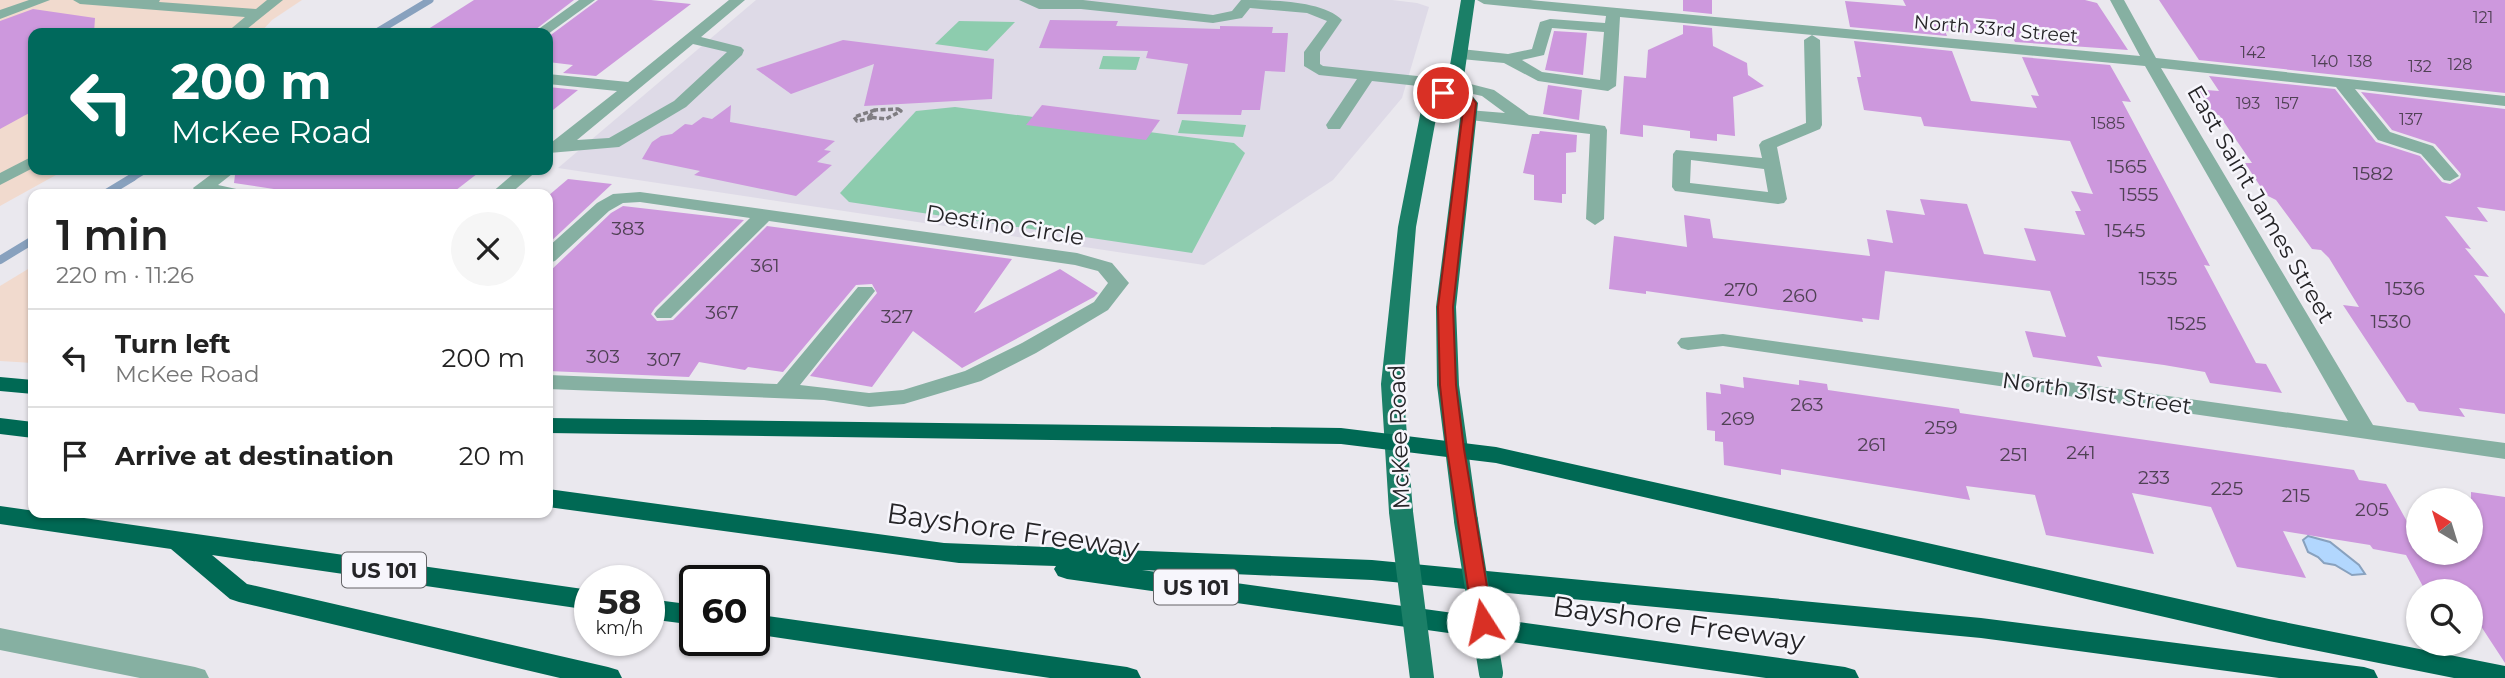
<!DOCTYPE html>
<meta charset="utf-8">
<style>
:root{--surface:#fff;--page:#f6f6f6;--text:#222;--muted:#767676;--line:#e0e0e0}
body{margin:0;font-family:Montserrat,sans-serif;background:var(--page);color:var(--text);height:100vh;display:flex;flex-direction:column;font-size:26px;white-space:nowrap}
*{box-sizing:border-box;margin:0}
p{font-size:23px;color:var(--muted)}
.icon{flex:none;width:38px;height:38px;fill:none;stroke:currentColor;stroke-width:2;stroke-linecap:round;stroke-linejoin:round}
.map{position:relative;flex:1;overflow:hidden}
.panel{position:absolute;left:28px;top:189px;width:525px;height:329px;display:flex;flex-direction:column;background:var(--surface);border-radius:14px;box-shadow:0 2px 5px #0004}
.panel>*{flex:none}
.hud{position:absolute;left:28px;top:28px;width:525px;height:147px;border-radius:14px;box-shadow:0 2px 5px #0004;background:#00695c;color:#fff;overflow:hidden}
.needle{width:46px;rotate:322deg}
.buttons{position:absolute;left:2406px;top:488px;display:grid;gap:14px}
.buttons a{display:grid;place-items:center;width:77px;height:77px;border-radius:50%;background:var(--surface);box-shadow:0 2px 5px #0004;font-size:35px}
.speed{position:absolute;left:574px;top:565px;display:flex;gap:14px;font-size:35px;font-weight:700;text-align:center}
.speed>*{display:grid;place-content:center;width:91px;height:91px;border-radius:50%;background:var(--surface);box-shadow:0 2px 5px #0004;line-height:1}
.speed small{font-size:18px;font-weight:400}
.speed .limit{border:4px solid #111;border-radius:10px;background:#fff;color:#111}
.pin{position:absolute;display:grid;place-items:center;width:60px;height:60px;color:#fff;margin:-30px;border:4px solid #fff;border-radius:50%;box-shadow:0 2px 7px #0007}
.me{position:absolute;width:77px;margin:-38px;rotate:350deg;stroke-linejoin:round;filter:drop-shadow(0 0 5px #0008)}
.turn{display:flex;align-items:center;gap:24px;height:147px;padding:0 28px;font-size:32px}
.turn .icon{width:91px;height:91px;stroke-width:2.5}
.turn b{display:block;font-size:49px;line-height:60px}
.round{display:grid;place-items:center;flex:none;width:74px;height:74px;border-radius:37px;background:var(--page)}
.summary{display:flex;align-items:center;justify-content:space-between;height:119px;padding:0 28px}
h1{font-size:42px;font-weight:600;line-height:52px}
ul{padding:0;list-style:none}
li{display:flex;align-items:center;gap:21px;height:98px;padding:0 28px;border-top:2px solid var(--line)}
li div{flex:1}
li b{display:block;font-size:26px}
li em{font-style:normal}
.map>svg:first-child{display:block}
.built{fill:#dedae7}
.industrial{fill:#f1dace}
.green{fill:#8dccae}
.water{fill:#b2d7fe;stroke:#88a1be;stroke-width:2}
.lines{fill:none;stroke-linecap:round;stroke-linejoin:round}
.stream-far1{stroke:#88a1be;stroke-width:7}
.stream{stroke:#88a1be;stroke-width:8}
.building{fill:#cd98dd}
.path{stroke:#7f7d82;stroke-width:3.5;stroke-dasharray:5 2.5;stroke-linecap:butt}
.minor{fill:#86b0a2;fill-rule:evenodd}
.major{fill:#1b7f67;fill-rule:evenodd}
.highway{fill:#006954;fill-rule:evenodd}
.major-bridge{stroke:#1b7f67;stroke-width:24}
.route{fill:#d93025;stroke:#8d1f18;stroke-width:2}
.labels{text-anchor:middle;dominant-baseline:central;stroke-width:5;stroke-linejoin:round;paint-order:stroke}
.far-number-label{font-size:16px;fill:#4f4154}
.far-street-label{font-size:19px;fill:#252427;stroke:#f7f6fc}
.number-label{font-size:19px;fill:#4f4154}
.shield{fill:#f7f6fc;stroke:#646367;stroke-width:2}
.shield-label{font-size:21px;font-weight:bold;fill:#252427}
.street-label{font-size:23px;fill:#252427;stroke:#f7f6fc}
.near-street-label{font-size:28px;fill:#252427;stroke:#f7f6fc}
</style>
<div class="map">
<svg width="2505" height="678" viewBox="0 0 2505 678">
<rect width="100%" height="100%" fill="#eae8ee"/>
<!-- built -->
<polygon class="built" points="756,0 1392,0 1417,3 1429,7 1402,98 1333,180 1204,265 558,168"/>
<!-- industrial -->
<g class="industrial">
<polygon points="0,0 302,0 272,20 260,33 33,33 33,170 65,170 0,206"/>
<polygon points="33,266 33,363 0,361 0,286"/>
</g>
<!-- green -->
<g class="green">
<polygon points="959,21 1015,22 987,51 935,44"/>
<polygon points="1103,56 1140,57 1136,70 1099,69"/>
<polygon points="955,107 1234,143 1245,153 1192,253 849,202 840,193 916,111"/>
<polygon points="1182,120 1246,125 1243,137 1178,133"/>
</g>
<!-- water -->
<polygon class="water" points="2308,536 2330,542 2359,565 2365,574 2352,575 2335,565 2324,563 2318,557 2308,552 2303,540"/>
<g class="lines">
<!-- stream-far1 -->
<g class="stream-far1">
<polyline points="375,33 430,0"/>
<polyline points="130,179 145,170"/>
</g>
<!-- stream -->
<g class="stream">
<polyline points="105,194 133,177"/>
<polyline points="0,260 33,240"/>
</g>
</g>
<!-- building -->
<g class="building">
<polygon points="474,0 574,0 531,33 422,33"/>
<polygon points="598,0 651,0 691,4 596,76 563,73 573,65 548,62 548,37"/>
<polygon points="1683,0 1712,0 1712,14 1683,11"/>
<polygon points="1903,0 2085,0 2097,3 2128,50 2015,42 2012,36 1945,31 1947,36 1850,27 1845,1 1906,6"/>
<polygon points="2159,0 2505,0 2505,93 2199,60"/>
<polygon points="33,9 95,18 94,33 33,33 33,111 0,129 0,21"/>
<polygon points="1050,20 1118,21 1116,26 1220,29 1220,26 1273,27 1272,33 1288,33 1285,72 1265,71 1260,110 1242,110 1241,115 1177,114 1188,64 1146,58 1148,51 1039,48"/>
<polygon points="1683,25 1712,28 1713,46 1747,63 1748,75 1764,86 1733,97 1735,136 1717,134 1717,141 1690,138 1690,131 1643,125 1643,137 1620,134 1624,76 1646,78 1648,50 1683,34"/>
<polygon points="1554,31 1587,33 1583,75 1545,70"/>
<polygon points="843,40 994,59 992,99 864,106 874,64 791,94 756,69"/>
<polygon points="1854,41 1952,51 1971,101 2037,108 2031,95 2039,96 2022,57 2110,65 2131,102 2122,101 2210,266 2204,265 2256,363 2266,364 2282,393 2210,383 2205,372 2164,365 2097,356 2102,367 2033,357 2025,331 2066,337 2050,291 1885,271 1879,320 1862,318 1863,322 1646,291 1646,294 1609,289 1614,236 1687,247 1684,215 1710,219 1713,238 1870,256 1867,239 1893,243 1886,210 1925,215 1920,199 1967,204 1984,254 2036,261 2024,228 2085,235 2075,211 2081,211 2071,191 2093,194 2070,141 1924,126 1921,117 1864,110 1857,77 1861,77"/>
<polygon points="2209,76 2335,89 2376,142 2420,156 2442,182 2450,184 2460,178 2461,174 2435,144 2392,130 2361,92 2505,109 2505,211 2477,207 2488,222 2445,216 2471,249 2465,248 2489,277 2474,275 2505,314 2505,414 2459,408 2465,417 2419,411 2414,403 2407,402 2343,305 2359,307 2329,258 2321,250 2312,249 2276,200 2266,195 2245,163 2252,163 2219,115 2208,114 2193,89 2219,91"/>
<polygon points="1548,85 1582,90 1579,120 1543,114"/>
<polygon points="548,87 578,90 548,114"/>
<polygon points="731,105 730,122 835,141 824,150 831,151 817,162 832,165 796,196 694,175 700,171 642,159 652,142 661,136 672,134 685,124 692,125 703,117 712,119"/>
<polygon points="1042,105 1160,120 1146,140 1026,125"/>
<polygon points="1540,131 1577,135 1576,152 1566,153 1566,194 1562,194 1562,203 1534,200 1534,175 1523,173 1532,134 1539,134"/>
<polygon points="239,170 482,170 451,194 307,194 234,183 235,175"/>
<polygon points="568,179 612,184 548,244 548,196"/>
<polygon points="623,206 744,220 655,308 651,314 657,321 673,320 767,226 1012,259 974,313 1060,269 1098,293 1094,297 962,368 913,331 872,387 810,376 877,293 872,284 856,285 783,372 748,367 745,370 699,362 689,377 548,371 548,273 611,213"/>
<polygon points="1743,377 1799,385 1799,380 1827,384 1828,390 1959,409 1960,413 2354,470 2359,480 2386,484 2418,541 2418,553 2471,553 2471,492 2505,497 2505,663 2471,611 2471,592 2426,592 2406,555 2373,549 2370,545 2283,531 2306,578 2237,567 2211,507 2132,493 2154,554 2046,535 2035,495 1966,486 1970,500 1781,469 1781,475 1724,465 1723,442 1715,441 1715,431 1707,430 1706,392 1721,394 1720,384 1744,388"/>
</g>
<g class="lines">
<!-- path -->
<g class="path">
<polygon points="898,109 901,111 886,119 869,117 875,110"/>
<polyline points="872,118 857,121 854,117 875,110"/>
</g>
<!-- minor -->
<g class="minor">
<polygon points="29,0 50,0 0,19 0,10"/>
<polygon points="73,0 160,0 159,2 256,9 267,0 283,0 242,33 226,33 245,17 80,4"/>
<polygon points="579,0 595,0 548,34 533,33"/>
<path d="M729,0H745L701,37L741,47L744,50L742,55L686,107L619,147L549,153L548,147L552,142L617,91L548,84V74L628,82ZM693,44L727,52L674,101L609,138L577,140Z"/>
<path d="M1019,0H1083L1213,15L1232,11L1241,0C1268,0 1323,0 1342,20L1320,52V64L1323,66L1455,80L1494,90L1529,115L1605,126L1607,130L1604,219L1595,225L1586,219L1590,134L1462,119L1460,115L1468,110L1505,113L1482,96L1455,90L1372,81L1340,129H1328L1326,125L1357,79L1319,75L1304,66V52L1327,21L1307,13L1250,8L1242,18L1213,23L1081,9H1039Z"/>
<path d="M1477,0H1530L2140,56L2110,0H2124L2156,58L2505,96V106L2355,89L2390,132L2433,146L2459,176L2450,181L2444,180L2421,154L2378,140L2336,87L2161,68L2373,425L2505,443V459L1723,346L1688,350L1681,348L1677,343L1681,338L1723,334L2348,421L2145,66L1620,17L1616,86L1608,91L1538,81L1504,63L1461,59L1453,54L1461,49L1508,54L1532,49L1540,22L1550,19L1605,23L1606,16L1484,4ZM1552,28L1604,32L1600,80L1542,72L1522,60L1544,55Z"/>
<path d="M1812,35L1820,40L1822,125L1820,129L1777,147L1787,199L1784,203L1778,204L1675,191L1672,187L1673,154L1676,150L1762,158L1759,145L1762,141L1806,123L1804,40ZM1691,160L1764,169L1768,192L1690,183Z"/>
<polygon points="33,156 33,168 0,185 0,173"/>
<polygon points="217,170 237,170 218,185 241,190 244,194 196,192 193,188"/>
<polygon points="518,170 538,170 510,194 490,194"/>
<polygon points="640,192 1077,253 1112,263 1129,283 1108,310 1036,353 981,381 904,404 869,407 824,400 548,389 548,375 777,384 858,287 872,287 875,291 800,385 869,393 903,390 965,371 1022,343 1094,302 1108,283 1098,271 1075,265 769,221 671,318 657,318 654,314 657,310 750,218 640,202 623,203 609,211 555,261 548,263 548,247 597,203 613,194"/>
<polygon points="0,628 195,667 205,670 209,678 140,678 0,650"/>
</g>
<!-- major -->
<polygon class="major" points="1461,0 1475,0 1463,84 1478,103 1456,307 1459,385 1478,521 1475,527 1466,530 1457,527 1454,521 1437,385 1436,307 1462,103 1453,93 1439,102 1416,227 1403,384 1413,512 1410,518 1401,521 1392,518 1389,512 1381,384 1398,227 1423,100 1447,83"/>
<!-- highway -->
<g class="highway">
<polygon points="0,377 33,380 33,394 0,391"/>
<polygon points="0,418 33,422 33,438 0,434"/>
<polygon points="548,418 1341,428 1496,447 2269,619 2505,666 2505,678 2454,678 2269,641 1496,463 1341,444 548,433"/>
<polygon points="548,489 944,543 1372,560 1981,618 2364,667 2374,670 2378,678 2279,678 1981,638 1372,580 1142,570 1845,667 1855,670 1859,678 1766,678 1067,579 1058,576 1054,569 1056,566 959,563 548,507"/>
<polygon points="0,506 590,590 590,610 212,555 247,584 608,667 618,670 622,678 560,678 239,602 230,599 171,549 0,524"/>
<polygon points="649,599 695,605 695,625 649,619"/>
<polygon points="754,614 1127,667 1137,670 1141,678 1050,678 754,634"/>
</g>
<!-- major-bridge -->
<g class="major-bridge">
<polyline points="1401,512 1422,678"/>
<polyline points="1466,521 1491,673"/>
</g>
</g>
<!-- route -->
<polygon class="route" points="1455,82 1460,83 1476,103 1453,307 1456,385 1464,449 1493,622 1490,628 1483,630 1475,628 1473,622 1447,449 1440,385 1438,307 1464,103 1454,92 1443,96 1437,93"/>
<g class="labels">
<!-- far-number labels -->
<g class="far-number-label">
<text x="2483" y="17">121</text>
<text x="2253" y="52">142</text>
<text x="2325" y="61">140</text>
<text x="2360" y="61">138</text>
<text x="2460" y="64">128</text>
<text x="2420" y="66">132</text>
<text x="2248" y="103">193</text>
<text x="2287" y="103">157</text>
<text x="2411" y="119">137</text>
<text x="2108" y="123">1585</text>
</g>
<!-- far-street labels -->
<g class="far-street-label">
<text transform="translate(1996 29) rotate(5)">North 33rd Street</text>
</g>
<!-- number labels -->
<g class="number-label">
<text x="2127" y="166">1565</text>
<text x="2373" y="173">1582</text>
<text x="2139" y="194">1555</text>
<text x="628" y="228">383</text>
<text x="2125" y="230">1545</text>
<text x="765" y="265">361</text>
<text x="2158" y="278">1535</text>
<text x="2405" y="288">1536</text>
<text x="1741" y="289">270</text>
<text x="1800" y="295">260</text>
<text x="722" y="312">367</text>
<text x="897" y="316">327</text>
<text x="2391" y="321">1530</text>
<text x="2187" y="323">1525</text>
<text x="603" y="356">303</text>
<text x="664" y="359">307</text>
<text x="1807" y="404">263</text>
<text x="1738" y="418">269</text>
<text x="1941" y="427">259</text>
<text x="1872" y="444">261</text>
<text x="2081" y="452">241</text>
<text x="2014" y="454">251</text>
<text x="2154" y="477">233</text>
<text x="2227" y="488">225</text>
<text x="2296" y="495">215</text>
<text x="2372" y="509">205</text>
</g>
<!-- shield labels -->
<g class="shield">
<rect x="342" y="552.5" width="84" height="35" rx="5"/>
<rect x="1154" y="569.5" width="84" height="35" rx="5"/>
</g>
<g class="shield-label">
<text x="384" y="570">US 101</text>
<text x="1196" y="587">US 101</text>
</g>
<!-- street labels -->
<g class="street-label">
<text transform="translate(2261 204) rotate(60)">East Saint James Street</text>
<text transform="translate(1005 225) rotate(9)">Destino Circle</text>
<text transform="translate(2097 393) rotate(8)">North 31st Street</text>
<text transform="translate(1399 437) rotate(-92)">McKee Road</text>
</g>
<!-- near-street labels -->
<g class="near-street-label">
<text transform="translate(1013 530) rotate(8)">Bayshore Freeway</text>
<text transform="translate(1679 623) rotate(8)">Bayshore Freeway</text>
</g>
</g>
</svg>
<div class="buttons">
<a><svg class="needle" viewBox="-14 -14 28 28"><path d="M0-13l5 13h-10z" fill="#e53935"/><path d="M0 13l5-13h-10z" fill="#767676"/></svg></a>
<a><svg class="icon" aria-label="search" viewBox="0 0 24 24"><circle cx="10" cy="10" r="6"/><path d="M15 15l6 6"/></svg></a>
</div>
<div class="speed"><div>58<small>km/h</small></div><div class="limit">60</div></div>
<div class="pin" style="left:1443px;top:93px;background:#d93025"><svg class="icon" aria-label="arrive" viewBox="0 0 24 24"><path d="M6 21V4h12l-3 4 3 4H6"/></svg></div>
<svg class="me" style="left:1483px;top:622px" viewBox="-20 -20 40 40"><circle r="19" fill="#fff"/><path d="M0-13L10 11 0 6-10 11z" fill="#d93025"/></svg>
<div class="hud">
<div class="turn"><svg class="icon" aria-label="left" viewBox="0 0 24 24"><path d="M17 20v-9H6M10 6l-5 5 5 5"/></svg><div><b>200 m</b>McKee Road</div></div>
</div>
<section class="panel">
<div class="summary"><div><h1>1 min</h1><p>220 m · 11:26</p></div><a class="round"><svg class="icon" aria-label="close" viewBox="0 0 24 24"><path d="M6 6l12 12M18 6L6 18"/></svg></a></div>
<ul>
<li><svg class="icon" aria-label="left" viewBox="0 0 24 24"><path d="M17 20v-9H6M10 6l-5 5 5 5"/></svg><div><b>Turn left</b><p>McKee Road</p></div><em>200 m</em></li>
<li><svg class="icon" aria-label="arrive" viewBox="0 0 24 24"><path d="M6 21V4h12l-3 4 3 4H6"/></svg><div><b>Arrive at destination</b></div><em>20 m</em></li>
</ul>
</section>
</div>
